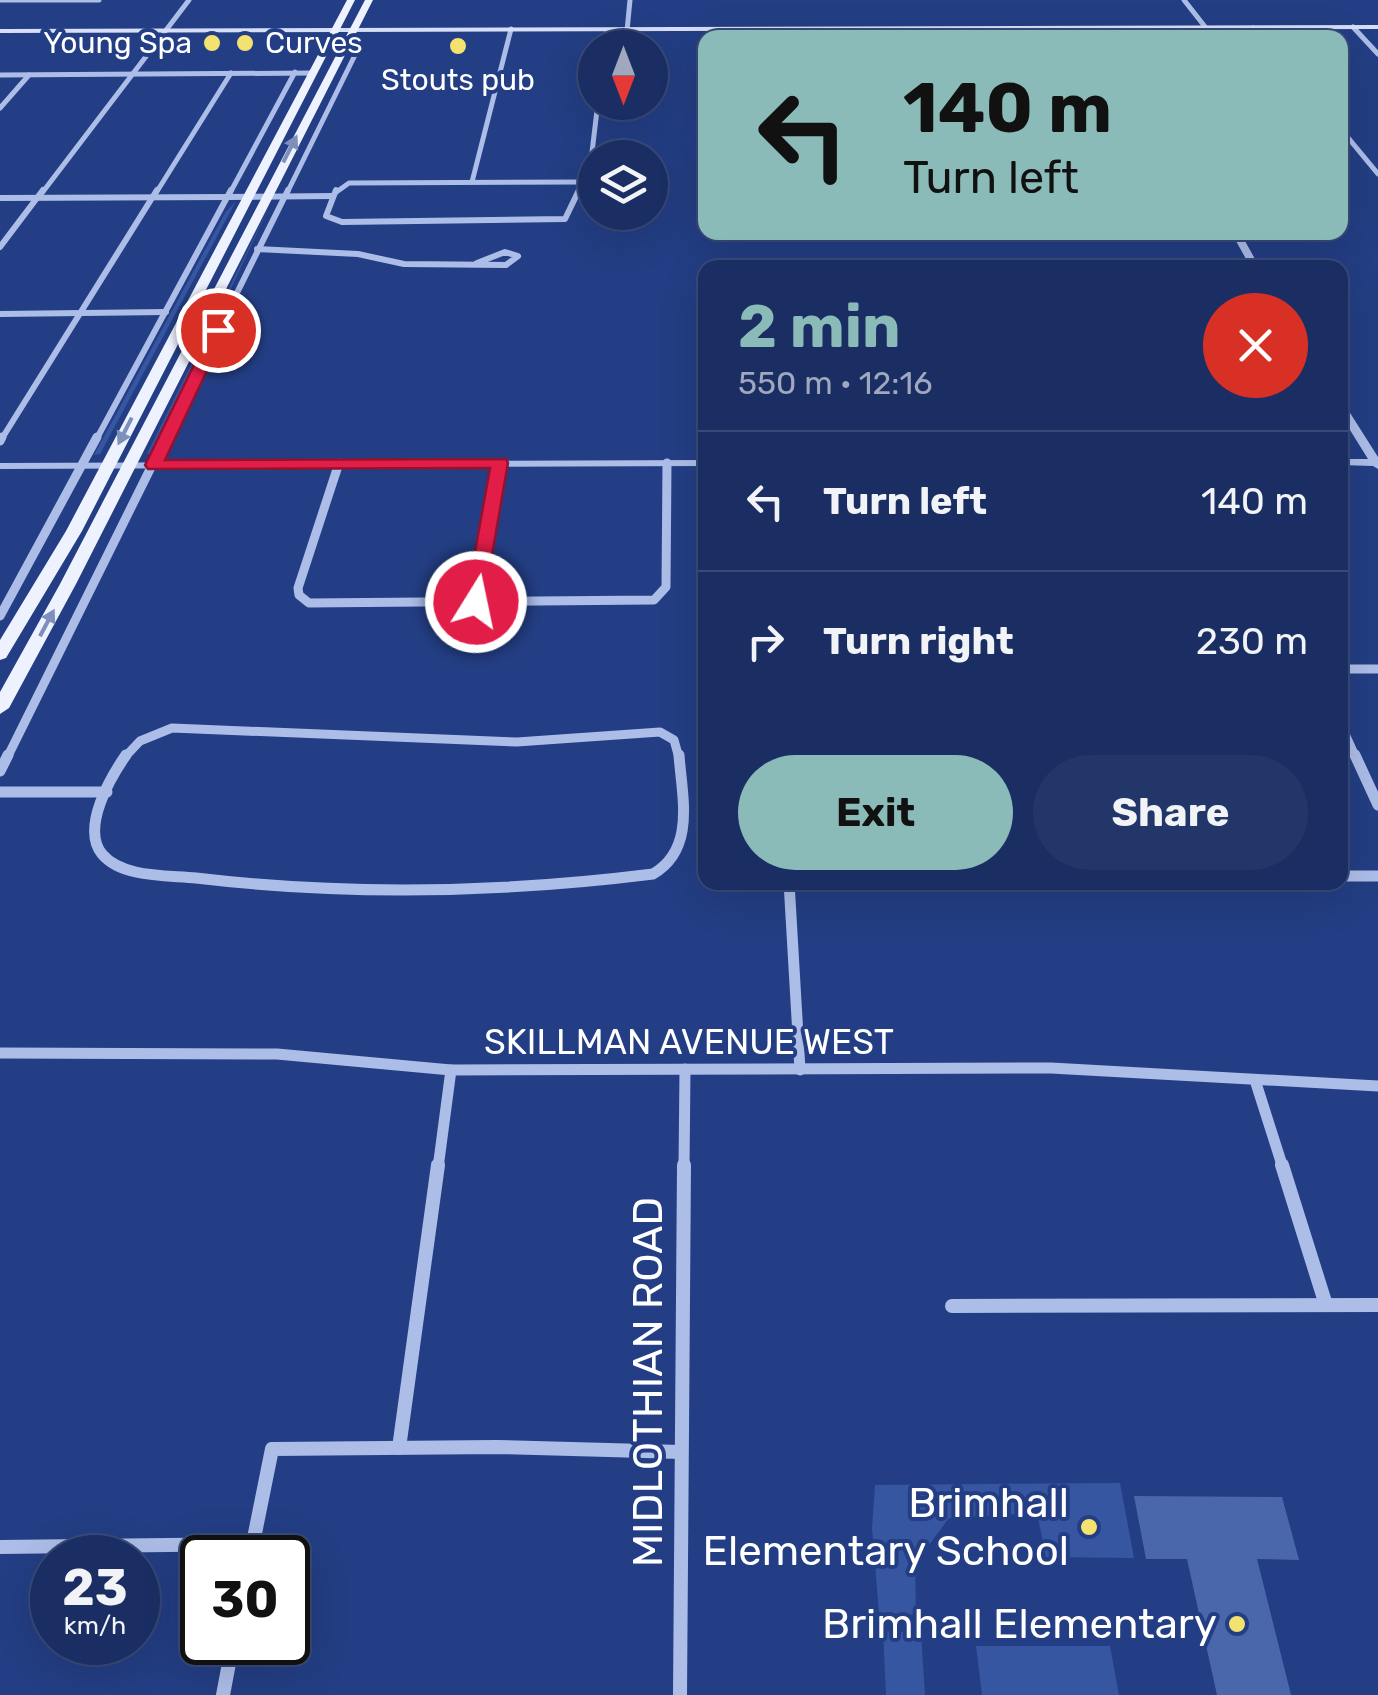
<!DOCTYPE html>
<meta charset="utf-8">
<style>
:root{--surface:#1a2e63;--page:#233669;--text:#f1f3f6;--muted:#9fa8be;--line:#384a78;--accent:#8bbbb9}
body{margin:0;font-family:Rubik,sans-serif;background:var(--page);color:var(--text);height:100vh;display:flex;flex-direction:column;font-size:38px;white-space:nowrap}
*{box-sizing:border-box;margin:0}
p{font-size:32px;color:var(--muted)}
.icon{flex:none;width:55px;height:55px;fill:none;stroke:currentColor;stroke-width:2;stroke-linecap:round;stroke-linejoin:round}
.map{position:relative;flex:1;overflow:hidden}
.details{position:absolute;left:698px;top:260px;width:650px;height:630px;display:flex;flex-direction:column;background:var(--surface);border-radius:20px;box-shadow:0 10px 40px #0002,0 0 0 2px var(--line)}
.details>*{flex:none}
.hud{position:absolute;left:698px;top:30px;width:650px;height:210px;border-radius:20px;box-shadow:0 10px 40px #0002,0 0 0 2px var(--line);background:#8bbbb9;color:#111;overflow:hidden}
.needle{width:65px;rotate:180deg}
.tools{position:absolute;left:578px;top:30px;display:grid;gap:20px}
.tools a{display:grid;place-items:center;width:90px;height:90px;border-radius:50%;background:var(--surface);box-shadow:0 10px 40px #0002,0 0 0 2px var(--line);font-size:50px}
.speed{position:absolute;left:30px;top:1535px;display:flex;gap:20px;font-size:50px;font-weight:700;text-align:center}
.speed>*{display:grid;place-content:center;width:130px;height:130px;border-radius:50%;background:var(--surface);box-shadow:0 10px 40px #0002,0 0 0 2px var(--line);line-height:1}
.speed small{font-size:25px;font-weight:400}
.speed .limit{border:5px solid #111;border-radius:15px;background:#fff;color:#111}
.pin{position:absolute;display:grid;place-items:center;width:85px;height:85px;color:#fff;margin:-42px;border:5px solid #fff;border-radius:50%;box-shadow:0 2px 10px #0007}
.me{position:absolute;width:110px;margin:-55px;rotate:10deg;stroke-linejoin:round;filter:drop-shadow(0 0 8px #0008)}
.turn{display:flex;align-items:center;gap:35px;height:210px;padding:0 40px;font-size:45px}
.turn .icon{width:130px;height:130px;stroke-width:2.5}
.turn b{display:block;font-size:70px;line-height:85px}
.round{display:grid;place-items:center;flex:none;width:105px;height:105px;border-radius:52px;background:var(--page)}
.head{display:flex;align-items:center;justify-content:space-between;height:170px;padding:0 40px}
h1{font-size:60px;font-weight:700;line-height:75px;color:var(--accent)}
.cta{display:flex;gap:20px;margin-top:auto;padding:20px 40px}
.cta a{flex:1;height:115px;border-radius:60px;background:var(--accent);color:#111;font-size:40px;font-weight:700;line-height:115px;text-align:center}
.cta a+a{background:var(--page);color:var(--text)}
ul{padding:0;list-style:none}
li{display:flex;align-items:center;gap:30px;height:140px;padding:0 40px;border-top:2px solid var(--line)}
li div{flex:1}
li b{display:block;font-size:38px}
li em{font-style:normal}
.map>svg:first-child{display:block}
.green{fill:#3756a1}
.building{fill:#4b67ac}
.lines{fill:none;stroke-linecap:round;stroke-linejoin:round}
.minor-far4{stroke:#acbde8;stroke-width:5}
.minor-far3{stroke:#acbde8;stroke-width:6}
.minor-far2{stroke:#acbde8;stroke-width:9}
.minor-far1{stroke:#acbde8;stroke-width:11}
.minor{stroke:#acbde8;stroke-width:14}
.tertiary{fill:#acbde8;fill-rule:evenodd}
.secondary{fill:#d6dff7;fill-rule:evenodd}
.primary{fill:#eef2fe;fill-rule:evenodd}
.oneway{fill:#7e8fbb}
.route{fill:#e11d48;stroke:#92132f;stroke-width:2.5}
.poi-dot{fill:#f3e26f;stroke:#233e84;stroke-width:4}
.labels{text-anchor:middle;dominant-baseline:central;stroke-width:8;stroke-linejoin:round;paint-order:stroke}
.far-poi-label{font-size:30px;fill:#fff;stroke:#233e84;text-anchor:end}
.street-label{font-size:35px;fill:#fff;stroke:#233e84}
.near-street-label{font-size:42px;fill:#fff;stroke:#233e84}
.near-poi-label{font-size:42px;fill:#fff;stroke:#233e84;text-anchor:end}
</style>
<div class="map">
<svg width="1378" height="1695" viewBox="0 0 1378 1695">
<rect width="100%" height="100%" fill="#233e84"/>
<!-- green -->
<g class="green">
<polygon points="236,201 100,454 94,455 225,213"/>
<polygon points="272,201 161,438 153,453 147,454"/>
<polygon points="1120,1483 1134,1558 1046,1557 1037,1513 949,1518 915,1564 916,1615 879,1613 872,1528 875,1485"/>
<polygon points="883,1631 921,1633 925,1695 886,1695"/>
<polygon points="976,1646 1110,1646 1119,1695 982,1695"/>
</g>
<!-- building -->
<polygon class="building" points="1134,1496 1282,1497 1299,1560 1257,1559 1291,1695 1217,1695 1187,1559 1146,1559"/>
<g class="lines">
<!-- minor-far4 -->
<g class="minor-far4">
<polyline points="0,0 99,0"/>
<polyline points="1184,0 1206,28"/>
<polyline points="1353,27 1378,54"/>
<polyline points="1253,28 1261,38"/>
<polyline points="627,31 630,0"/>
<polyline points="605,48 607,31"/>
<polyline points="0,75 313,73"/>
<polyline points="0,108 29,75"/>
<polyline points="1340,128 1378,174"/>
<polyline points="472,182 511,29"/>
<polyline points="42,193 189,0"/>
<polyline points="156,193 231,73"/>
<polyline points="230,193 295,72"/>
<polyline points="287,193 356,53"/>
<polyline points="335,193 349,183 583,182"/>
<polyline points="578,193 590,169 598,102"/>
</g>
<!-- minor-far3 -->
<g class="minor-far3">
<polyline points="336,190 326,216 342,222 565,219 579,190"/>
<polyline points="228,197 333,196"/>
<polyline points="0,247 43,190"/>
<polyline points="257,249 358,254 404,264 506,265 518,256 505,252 477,263"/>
<polyline points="0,314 166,312"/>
<polyline points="1,440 157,190"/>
<polyline points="96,440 231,190"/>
<polyline points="164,440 288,190"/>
</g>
<!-- minor-far2 -->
<g class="minor-far2">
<polyline points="0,441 2,437"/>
<polyline points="339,463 298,588 299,595 309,603 654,600 666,587 667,463"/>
<polyline points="476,602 500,463"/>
<polyline points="0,616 97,437"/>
<polyline points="1340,669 1378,669"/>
<polyline points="1340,723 1356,758"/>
<polyline points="7,758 166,437"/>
<polyline points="124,758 140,741 172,728 517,742 660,732 674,740 679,758"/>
</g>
<!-- minor-far1 -->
<g class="minor-far1">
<path d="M126,755C110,778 81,828 102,854C122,878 167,875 196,878C348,896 501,893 653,874C696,849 682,797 679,755"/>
<polyline points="1355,755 1378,805"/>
<polyline points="0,771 8,755"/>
<polyline points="0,792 107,792"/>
<polyline points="1340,876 1378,876"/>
<polyline points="789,882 800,1070"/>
<polyline points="0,1053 277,1054 451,1070 1051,1068 1378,1086"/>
<polyline points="1255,1080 1283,1168"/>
<polyline points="438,1168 451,1070"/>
<polyline points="684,1168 685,1069"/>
</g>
<!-- minor -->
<g class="minor">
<polyline points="1282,1165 1326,1305"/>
<polyline points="952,1306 1378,1305"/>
<polyline points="399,1448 438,1165"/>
<polyline points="0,1547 252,1544"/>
<polyline points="250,1558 272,1449 497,1447 681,1452"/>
<polyline points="223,1695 233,1642"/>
<polyline points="680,1695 684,1165"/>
</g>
<!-- tertiary -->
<g class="tertiary">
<polygon points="1109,27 1113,27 1120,38 1113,38"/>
<polygon points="0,195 228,194 232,197 228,200 0,201"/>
<polygon points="1231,232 1240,232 1260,268 1251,268"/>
<polygon points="1340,402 1345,405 1378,457 1378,469 1373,466 1340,465 1340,459 1368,459 1340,414"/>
<polygon points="705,460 705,466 0,469 0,463"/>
</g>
<!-- secondary -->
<polygon class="secondary" points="1378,25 1378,29 0,33 0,29"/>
<!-- primary -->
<g class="primary">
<polygon points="347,0 355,0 82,531 6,658 0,660 0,640 66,531"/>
<polygon points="365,0 373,0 76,584 9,708 0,714 0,692 60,584"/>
</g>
</g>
<!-- one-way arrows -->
<defs><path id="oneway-solid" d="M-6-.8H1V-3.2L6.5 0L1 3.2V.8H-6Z" transform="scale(2.5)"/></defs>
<g class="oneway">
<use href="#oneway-solid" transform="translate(290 149) rotate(-63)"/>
<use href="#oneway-solid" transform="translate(125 431) rotate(117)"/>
<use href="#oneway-solid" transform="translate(47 623) rotate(-62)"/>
</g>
<!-- route -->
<polygon class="route" points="213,326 226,330 165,460 506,459 508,463 483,607 469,607 466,602 490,468 148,469 145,465"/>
<!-- markers -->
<g class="poi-dot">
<circle cx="212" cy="43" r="10"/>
<circle cx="245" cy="43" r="10"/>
<circle cx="458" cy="46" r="10"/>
<circle cx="1089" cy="1527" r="10"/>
<circle cx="1237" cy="1624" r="10"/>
</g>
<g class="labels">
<!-- far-poi labels -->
<g class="far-poi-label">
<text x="192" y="43">Young Spa</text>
<text x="265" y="43" text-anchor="start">Curves</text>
<text x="458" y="80" text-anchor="middle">Stouts pub</text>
</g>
<!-- street labels -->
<g class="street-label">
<text x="689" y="1042">SKILLMAN AVENUE WEST</text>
</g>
<!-- near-street labels -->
<g class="near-street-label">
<text transform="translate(648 1382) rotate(-90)">MIDLOTHIAN ROAD</text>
</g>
<!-- near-poi labels -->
<g class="near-poi-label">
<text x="1069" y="1503">Brimhall<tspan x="1069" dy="48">Elementary School</tspan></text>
<text x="1217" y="1624">Brimhall Elementary</text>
</g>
</g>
</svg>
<div class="tools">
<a><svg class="needle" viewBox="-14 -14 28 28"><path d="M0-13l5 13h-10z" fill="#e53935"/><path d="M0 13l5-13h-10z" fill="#9fa8be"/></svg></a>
<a><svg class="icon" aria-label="layers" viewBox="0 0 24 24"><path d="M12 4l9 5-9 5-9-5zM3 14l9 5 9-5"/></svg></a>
</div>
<div class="speed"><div>23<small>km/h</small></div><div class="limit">30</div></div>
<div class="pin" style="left:218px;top:330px;background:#d93025"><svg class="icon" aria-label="arrive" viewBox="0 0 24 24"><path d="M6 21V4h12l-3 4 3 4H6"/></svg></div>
<svg class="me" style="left:476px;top:602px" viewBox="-20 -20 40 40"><circle r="17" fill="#e11d48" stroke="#fff" stroke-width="3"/><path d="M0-11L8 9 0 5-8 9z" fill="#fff"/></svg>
<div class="hud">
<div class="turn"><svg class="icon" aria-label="left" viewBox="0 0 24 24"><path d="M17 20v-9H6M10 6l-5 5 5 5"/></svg><div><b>140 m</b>Turn left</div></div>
</div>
<section class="details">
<div class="head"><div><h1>2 min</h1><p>550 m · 12:16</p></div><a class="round" style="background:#d93025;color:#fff"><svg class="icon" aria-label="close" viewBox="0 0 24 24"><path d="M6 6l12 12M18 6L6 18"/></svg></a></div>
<ul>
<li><svg class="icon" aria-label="left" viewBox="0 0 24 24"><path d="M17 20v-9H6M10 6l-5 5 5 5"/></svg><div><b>Turn left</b></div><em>140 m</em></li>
<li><svg class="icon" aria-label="right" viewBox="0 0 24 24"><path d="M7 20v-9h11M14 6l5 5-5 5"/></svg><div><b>Turn right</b></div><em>230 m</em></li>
</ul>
<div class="cta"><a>Exit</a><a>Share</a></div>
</section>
</div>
